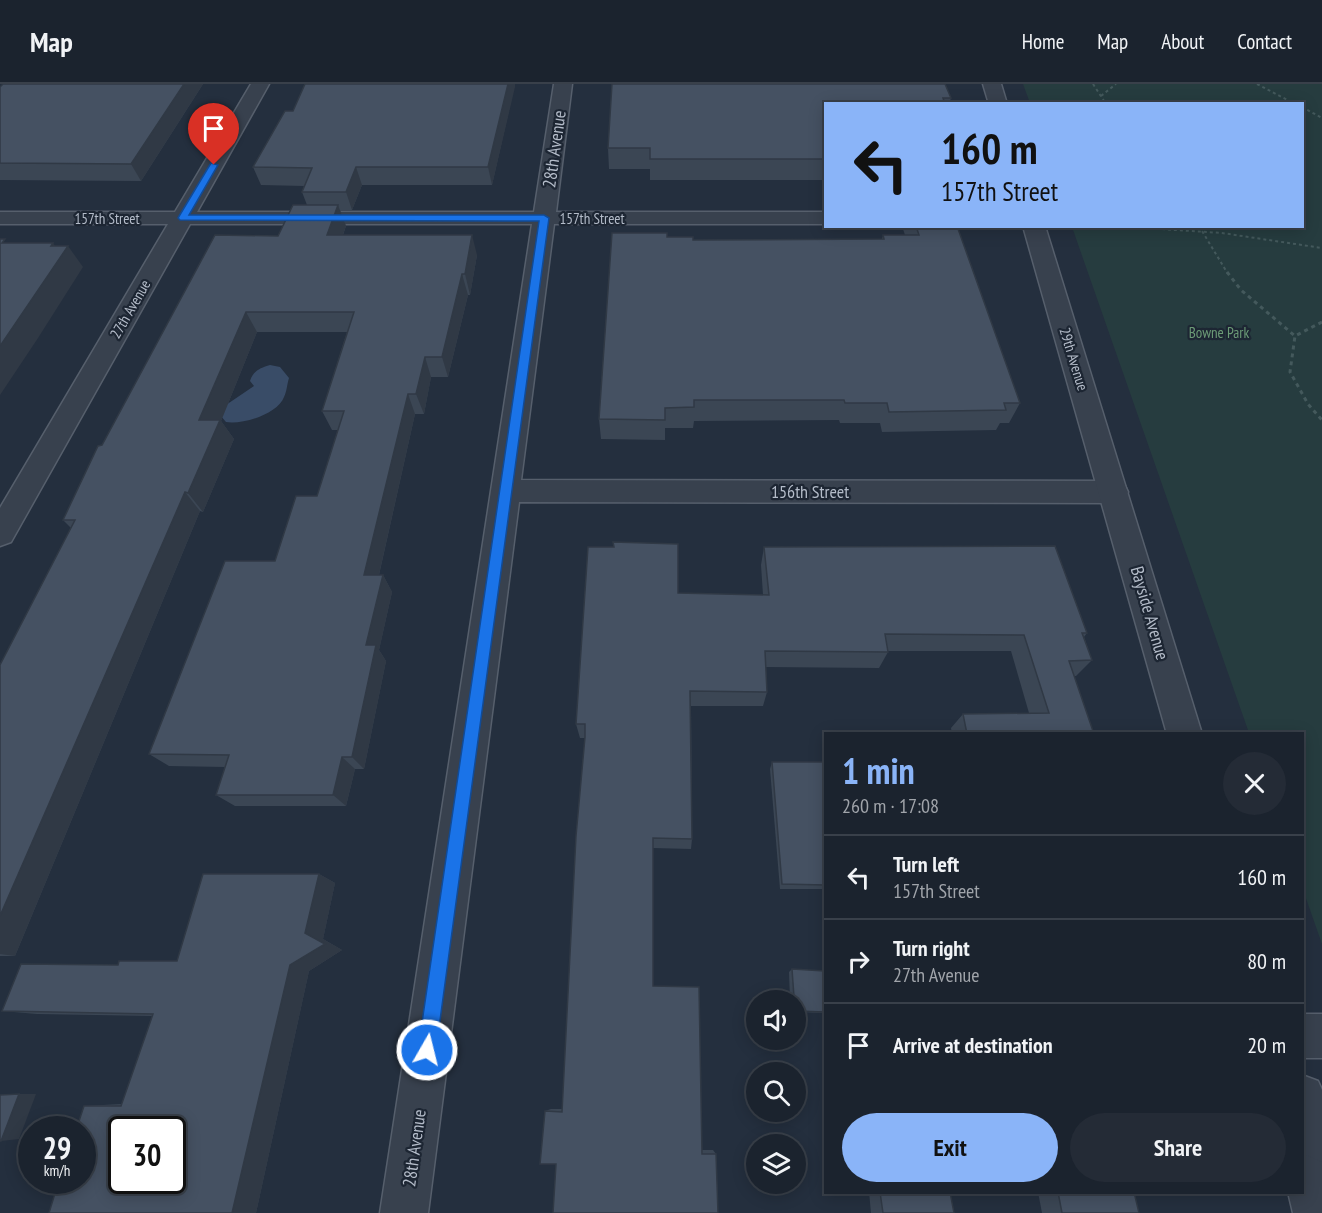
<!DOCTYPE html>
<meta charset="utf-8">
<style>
:root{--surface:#1b232e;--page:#242b36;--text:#f1f3f6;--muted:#a0a4aa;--line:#39404a;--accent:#8ab4f8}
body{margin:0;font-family:"PT Sans Narrow",sans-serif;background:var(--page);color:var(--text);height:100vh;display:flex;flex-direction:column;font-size:22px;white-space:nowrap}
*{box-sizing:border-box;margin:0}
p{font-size:20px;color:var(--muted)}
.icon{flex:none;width:33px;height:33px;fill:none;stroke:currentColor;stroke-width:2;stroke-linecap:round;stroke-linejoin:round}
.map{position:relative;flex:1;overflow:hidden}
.sheet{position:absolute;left:824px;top:648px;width:480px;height:462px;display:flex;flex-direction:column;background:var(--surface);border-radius:0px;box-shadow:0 3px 15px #0003,0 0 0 2px var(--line)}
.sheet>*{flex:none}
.guide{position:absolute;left:824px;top:18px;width:480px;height:126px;border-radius:0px;box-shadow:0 3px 15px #0003,0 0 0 2px var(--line);background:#8ab4f8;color:#111;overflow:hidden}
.buttons{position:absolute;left:746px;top:906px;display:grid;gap:12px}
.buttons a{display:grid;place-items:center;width:60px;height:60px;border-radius:50%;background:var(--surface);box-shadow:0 3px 15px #0003,0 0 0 2px var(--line);font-size:30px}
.speed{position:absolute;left:18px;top:1032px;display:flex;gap:12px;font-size:30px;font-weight:700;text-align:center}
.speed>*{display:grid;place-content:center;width:78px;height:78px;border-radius:50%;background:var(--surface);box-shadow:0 3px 15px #0003,0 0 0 2px var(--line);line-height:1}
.speed small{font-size:15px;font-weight:400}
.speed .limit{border:3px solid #111;border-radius:9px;background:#fff;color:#111}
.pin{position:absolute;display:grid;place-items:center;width:51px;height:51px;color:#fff;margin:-62px -26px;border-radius:50% 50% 50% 0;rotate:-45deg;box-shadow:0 0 6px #0007}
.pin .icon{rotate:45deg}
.me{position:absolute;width:66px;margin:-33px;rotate:8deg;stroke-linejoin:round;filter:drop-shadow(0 0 4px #0008)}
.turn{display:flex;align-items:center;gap:21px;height:126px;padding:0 18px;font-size:27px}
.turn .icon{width:78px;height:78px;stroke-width:2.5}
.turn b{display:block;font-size:42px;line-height:51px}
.round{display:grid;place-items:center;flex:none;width:63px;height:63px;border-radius:32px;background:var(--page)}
.summary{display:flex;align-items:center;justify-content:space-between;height:102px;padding:0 18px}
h1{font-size:36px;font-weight:700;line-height:45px;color:var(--accent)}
.action{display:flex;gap:12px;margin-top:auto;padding:12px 18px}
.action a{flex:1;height:69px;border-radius:36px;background:var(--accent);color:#111;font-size:24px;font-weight:700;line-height:69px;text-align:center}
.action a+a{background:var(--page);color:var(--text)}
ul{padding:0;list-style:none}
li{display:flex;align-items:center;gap:18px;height:84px;padding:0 18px;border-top:2px solid var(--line)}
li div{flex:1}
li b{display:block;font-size:22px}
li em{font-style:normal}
header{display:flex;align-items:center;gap:36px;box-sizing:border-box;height:84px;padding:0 30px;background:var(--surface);border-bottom:2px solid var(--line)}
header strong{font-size:28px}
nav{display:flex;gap:33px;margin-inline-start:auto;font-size:21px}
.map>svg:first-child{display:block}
.green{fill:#263c3f}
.water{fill:#394c67}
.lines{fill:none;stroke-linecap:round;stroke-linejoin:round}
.minor-casing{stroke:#565f6c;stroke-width:3}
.tertiary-casing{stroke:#565f6c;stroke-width:3}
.path-far1{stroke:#44595c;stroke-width:2;stroke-dasharray:3 3;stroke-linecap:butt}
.path{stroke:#44595c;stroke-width:3;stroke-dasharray:4 4;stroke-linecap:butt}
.minor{fill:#38414e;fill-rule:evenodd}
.tertiary{fill:#38414e;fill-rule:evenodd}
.wall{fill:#3b4654}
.shaded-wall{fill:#303945}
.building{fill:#455162;stroke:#303945;stroke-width:1.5;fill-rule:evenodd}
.route{fill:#1a73e8;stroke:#114b97;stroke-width:1.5}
.labels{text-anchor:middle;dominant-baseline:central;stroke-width:4.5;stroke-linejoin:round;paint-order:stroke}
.far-street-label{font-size:15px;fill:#b4bcc9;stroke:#1d2633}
.far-park-label{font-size:15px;fill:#6b9a76;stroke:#1d2633}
.street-label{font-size:18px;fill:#b4bcc9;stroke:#1d2633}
</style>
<header>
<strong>Map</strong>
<nav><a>Home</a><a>Map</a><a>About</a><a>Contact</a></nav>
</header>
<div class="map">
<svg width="1322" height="1129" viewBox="0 0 1322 1129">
<rect width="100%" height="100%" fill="#242f3e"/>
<!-- green -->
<polygon class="green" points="1023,0 1322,0 1322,860 1302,803 1302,650 1249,649 1072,143 1302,142 1302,20 1030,19"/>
<!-- water -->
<path class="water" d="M270,281L280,283L289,294C287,300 287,307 284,313C278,330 242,341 226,338L220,331L223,323L254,302L250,297C253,287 260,284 270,281Z"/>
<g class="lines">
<defs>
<g id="minor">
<polygon points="251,0 269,0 197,128 534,128 554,0 572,0 556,128 825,128 825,140 554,140 521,396 1114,397 1124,400 1128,408 1124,416 1114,419 519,418 428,1129 380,1129 532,140 190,140 11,458 0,462 0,424 168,140 0,140 0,128 175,128"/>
<rect x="1302" y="930" width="20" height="44"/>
<polygon points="1302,1047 1318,1054 1322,1062 1322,1129 1293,1129 1288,1108 1302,1108"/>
</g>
<g id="tertiary">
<polygon points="983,0 1001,0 1007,20 989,20"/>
<polygon points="1023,142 1045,142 1202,650 1167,650"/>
<polygon points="1302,991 1318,997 1322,1006 1322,1078 1306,1071 1302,1063"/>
</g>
</defs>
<!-- minor casing -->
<use href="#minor" class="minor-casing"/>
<!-- tertiary casing -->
<use href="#tertiary" class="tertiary-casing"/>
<!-- path-far1 -->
<g class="path-far1">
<polyline points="1093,0 1106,20"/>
<polyline points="1257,0 1295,20"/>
<polyline points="1101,12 1116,0"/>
<polyline points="1302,23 1322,34"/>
<polyline points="1114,142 1222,149 1322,164"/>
<polyline points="1199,142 1228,190"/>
</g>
<!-- path -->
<g class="path">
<polyline points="1227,188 1241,206 1295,252"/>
<polyline points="1322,238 1295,252 1290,288 1308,320 1322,336"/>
</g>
<!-- minor -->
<use href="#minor" class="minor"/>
<!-- tertiary -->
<use href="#tertiary" class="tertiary"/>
</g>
<!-- wall -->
<g class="wall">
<polygon points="203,0 141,97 0,96 0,3"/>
<polygon points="305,0 515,0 492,101 362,101 352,126 340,126 346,142 343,151 477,171 470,211 468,211 448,293 431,293 424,330 415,330 379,491 383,491 392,508 379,566 386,577 364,685 355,685 346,722 235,722 216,711 225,683 169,682 149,670 317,412 338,346 332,346 322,327 347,248 257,248 221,337 234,355 203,428 200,427 15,872 0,872 0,581 71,444 63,436 102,361 278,152 307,121 302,108 304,102 261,101 253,83 293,27"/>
<polygon points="612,0 951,14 949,20 825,20 825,96 650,96 650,85 609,85 608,64"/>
<polygon points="902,142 957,142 1020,319 1009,339 1000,339 996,346 882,348 880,339 840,339 839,336 694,337 693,344 665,344 665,356 601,355 599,335 667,153 693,156 882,155 883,151 905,151"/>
<polygon points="764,463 1087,549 1084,553 1092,576 1076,592 1074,592 1094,650 952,650 951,644 963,630 1029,629 1011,567 888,567 888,568 879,584 766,583 767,608 763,622 691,622 692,755 691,765 653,764 653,902 702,1066 713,1066 716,1070 556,1080 545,1027 551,1025 562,1025 585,654 580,654 576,640 763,511 761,481"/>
<polygon points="772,678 825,678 825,805 780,805 770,685"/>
<polygon points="319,790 335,799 323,855 342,866 309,887 256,1129 84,1022 122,1020 153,932 37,930 2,927 118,881 177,877"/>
<polygon points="792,885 825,887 825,929 795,928 795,916 790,916 789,888"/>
<polygon points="869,1108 950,1108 954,1129 871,1129"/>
<polygon points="1038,1108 1134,1108 1139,1129 1042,1129"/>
</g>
<!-- shaded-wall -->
<g class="shaded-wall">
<polygon points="184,0 203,0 141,97 131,80"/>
<polygon points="508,0 515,0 515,3 492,101 488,83"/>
<polygon points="356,83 362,101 352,126 346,108"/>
<polygon points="338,121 346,142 335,172 327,151"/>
<polygon points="472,151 477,171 470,211 465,190"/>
<polygon points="53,159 62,171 68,162 83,183 38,254 0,311 0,262"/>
<polygon points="462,190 468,211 448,293 442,273"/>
<polygon points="246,228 257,248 221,337 234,355 203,428 188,409 199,336"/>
<polygon points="425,273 431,293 424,330 416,310"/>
<polygon points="408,310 415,330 375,508 364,491"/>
<polygon points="185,408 200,427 15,872 0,870 0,832"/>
<polygon points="383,491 392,508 379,566 386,577 364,685 352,673 366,561"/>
<polygon points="342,673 355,685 346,722 333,711"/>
<polygon points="319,790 335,799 323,855 342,866 309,887 256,1129 232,1129 290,881"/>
<polygon points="19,1010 36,1010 19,1055 1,1057"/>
</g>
<!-- building -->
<g class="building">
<polygon points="3,0 184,0 131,80 0,79 0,3"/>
<polygon points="305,0 508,0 488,83 356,83 346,108 302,108 312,84 253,83 285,27 293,27"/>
<polygon points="612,0 945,0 951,14 943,14 945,20 825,20 825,75 650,75 650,64 608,64"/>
<polygon points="293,121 338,121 327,151 472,151 465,190 462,190 442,273 425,273 416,310 408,310 364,491 383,491 366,561 376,561 352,673 342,673 333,711 216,711 229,671 149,670 225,477 275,477 296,412 317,412 344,327 322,327 354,228 246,228 199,336 220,336 188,409 185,408 0,832 0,581 75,436 63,436 98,362 102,361 215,151 278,152"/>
<polygon points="916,142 957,142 1020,319 1004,319 1006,326 889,328 887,319 845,319 844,316 694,316 694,323 665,324 665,336 599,335 612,149 667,149 667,153 693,153 693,156 884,155 883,151 919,151"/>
<polygon points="0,155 5,155 2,159 53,159 51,162 68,162 0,262"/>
<polygon points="613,458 678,460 678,509 769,511 764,463 1055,462 1087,549 1082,549 1092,576 1069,577 1094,650 967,650 963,630 1049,629 1024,551 885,550 888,568 765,567 767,608 690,607 692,755 653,754 653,902 699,903 702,1070 716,1070 718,1129 553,1129 556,1080 540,1080 545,1027 562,1028 576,752 585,653 585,640 576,640 588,463 614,463"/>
<polygon points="772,678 825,678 825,801 782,800"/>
<path d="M203,790H319L305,849L325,860L290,881L232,1129H49L59,1096H82V1046H76L84,1022H121L153,930L2,927L21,880L118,881L119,877H177ZM122,1046H172V1096H122Z"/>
<polygon points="792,885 825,887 825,928 795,927"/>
<polygon points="19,1010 1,1057 0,1057 0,1011"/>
<polygon points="880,1108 950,1108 954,1129 883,1129"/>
<polygon points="1058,1108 1134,1108 1139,1129 1062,1129"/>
</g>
<!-- route -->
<polygon class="route" points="211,79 218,81 189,131 544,131 549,134 436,966 434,972 427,975 421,972 418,966 539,137 180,136 178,134"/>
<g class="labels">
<!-- far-street labels -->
<g class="far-street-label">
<text x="107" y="134">157th Street</text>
<text x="592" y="134">157th Street</text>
<text transform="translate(130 225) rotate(-60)">27th Avenue</text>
<text transform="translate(1074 275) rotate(73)">29th Avenue</text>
</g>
<!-- far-park labels -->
<g class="far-park-label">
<text x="1219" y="248">Bowne Park</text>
</g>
<!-- street labels -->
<g class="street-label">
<text transform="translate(554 65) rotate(-82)">28th Avenue</text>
<text x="810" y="407">156th Street</text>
<text transform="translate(1150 529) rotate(74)">Bayside Avenue</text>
<text transform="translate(414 1064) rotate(-82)">28th Avenue</text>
</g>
</g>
</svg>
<div class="buttons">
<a><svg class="icon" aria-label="sound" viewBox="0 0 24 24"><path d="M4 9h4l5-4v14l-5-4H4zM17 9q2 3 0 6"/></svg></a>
<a><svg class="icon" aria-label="search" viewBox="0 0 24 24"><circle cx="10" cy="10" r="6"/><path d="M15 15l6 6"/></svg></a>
<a><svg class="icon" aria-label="layers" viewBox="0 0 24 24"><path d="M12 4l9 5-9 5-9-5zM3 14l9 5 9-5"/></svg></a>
</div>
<div class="speed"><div>29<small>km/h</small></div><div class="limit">30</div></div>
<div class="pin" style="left:214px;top:81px;background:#d93025"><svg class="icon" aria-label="arrive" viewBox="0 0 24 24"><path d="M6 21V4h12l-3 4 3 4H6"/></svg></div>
<svg class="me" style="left:427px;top:966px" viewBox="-20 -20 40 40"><circle r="17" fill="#1a73e8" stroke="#fff" stroke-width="3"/><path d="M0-11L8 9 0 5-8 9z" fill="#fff"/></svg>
<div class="guide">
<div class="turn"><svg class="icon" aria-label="left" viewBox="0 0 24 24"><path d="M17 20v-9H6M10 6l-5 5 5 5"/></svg><div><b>160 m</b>157th Street</div></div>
</div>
<section class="sheet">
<div class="summary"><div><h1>1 min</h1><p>260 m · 17:08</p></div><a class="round"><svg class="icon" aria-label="close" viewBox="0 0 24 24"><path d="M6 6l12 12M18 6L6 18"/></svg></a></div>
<ul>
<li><svg class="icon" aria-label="left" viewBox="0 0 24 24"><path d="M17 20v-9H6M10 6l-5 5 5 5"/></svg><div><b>Turn left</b><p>157th Street</p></div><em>160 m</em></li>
<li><svg class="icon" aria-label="right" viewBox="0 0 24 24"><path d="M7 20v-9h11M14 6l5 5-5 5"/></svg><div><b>Turn right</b><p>27th Avenue</p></div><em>80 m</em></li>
<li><svg class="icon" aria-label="arrive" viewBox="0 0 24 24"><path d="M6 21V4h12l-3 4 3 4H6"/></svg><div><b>Arrive at destination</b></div><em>20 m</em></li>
</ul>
<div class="action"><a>Exit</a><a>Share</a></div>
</section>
</div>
